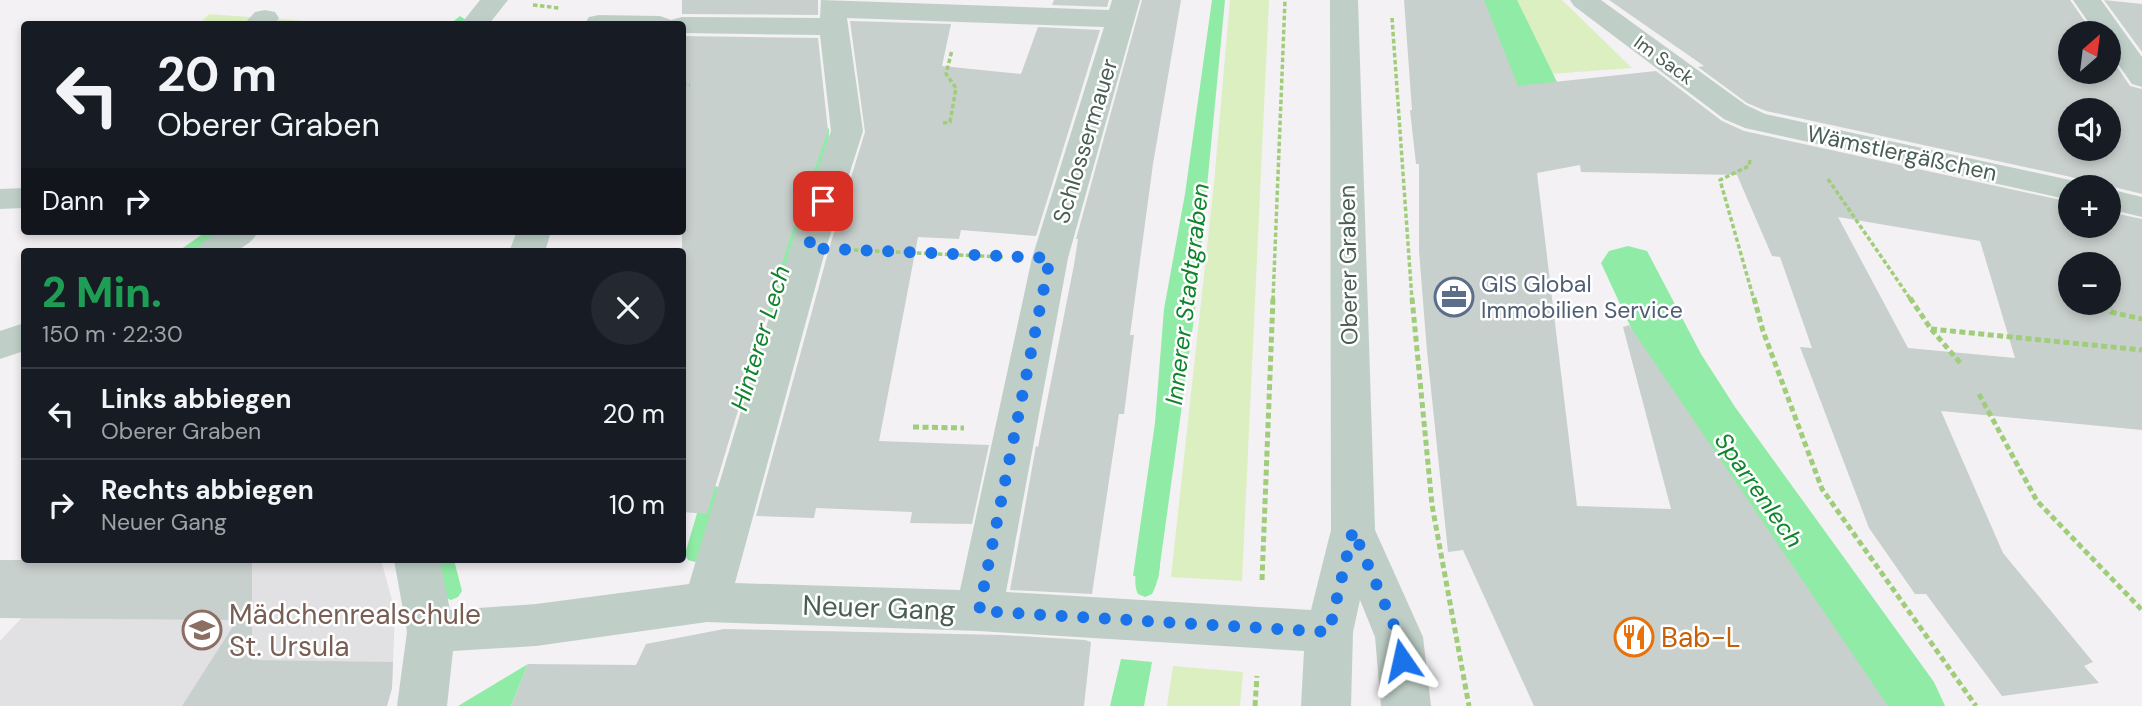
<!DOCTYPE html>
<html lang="de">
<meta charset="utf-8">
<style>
:root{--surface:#171b24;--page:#242831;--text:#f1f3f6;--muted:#9ea1a6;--line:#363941}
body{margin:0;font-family:"DM Sans",sans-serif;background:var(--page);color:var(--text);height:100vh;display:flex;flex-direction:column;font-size:26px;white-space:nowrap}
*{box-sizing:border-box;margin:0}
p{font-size:23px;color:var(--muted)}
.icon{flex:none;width:38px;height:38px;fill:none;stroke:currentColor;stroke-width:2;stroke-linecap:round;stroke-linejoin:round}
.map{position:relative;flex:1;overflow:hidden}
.side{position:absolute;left:21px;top:248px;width:665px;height:315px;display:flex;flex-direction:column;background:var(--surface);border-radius:7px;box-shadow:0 4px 10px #0003}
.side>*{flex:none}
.top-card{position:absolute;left:21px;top:21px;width:665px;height:214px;border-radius:7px;box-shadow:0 4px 10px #0003;background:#171b24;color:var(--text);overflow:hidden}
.needle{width:46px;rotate:28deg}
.buttons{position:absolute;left:2058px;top:21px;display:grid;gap:14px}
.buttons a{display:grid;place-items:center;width:63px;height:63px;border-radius:50%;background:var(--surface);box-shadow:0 4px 10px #0003;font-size:35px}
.pin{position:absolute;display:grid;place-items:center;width:60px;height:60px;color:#fff;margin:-30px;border-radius:14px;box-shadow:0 4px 10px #0006}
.me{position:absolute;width:77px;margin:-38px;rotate:349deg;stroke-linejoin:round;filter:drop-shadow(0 0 5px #0008)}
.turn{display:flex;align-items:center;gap:24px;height:147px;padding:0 21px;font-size:32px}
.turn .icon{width:91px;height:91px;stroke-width:2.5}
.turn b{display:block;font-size:49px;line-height:60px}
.then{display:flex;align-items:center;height:66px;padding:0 21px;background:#0003;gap:14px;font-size:26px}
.round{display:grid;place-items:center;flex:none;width:74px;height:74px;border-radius:37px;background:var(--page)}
.headline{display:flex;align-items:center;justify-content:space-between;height:119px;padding:0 21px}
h1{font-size:42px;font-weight:800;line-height:52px;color:#1e9e55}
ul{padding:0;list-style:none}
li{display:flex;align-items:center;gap:21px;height:91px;padding:0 21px;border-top:2px solid var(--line)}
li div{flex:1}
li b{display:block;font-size:26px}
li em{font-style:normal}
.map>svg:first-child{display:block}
.education{fill:#e1e0e2}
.green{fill:#dcefc1}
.water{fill:#8feba5}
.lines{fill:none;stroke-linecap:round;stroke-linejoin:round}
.stream{fill:#8feba5;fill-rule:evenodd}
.canal{fill:#8feba5;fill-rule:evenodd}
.building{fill:#c8d0cd;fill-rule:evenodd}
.path-far1{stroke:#a0cd79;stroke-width:3.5;stroke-dasharray:4.5 2.5;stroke-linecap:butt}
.path{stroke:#a0cd79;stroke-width:5;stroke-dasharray:6 3.5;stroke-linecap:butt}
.minor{fill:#bfcfc7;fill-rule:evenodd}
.route{stroke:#1a73e8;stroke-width:12;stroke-dasharray:0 21.6}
.labels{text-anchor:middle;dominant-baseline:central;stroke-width:5;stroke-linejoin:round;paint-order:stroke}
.far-street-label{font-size:19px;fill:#495e54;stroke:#fff}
.street-label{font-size:23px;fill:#495e54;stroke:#fff}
.service-label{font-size:23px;fill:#4e5e75;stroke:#fff;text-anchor:start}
.water-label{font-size:24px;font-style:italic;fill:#10842c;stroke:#fff}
.near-street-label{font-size:28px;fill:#495e54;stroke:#fff}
.near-education-label{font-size:28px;fill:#785e54;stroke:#fff;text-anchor:start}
.near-food-label{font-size:28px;fill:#c56008;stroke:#fff;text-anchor:start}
</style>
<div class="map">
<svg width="2142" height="706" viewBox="0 0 2142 706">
<rect width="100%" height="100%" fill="#f3f1f3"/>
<!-- education -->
<polygon class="education" points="56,560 381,560 395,611 392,688 387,706 0,706 0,641 42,596"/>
<!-- green -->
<g class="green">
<polygon points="1230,0 1269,0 1242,581 1171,577 1214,183"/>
<polygon points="1510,0 1562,0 1632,68 1549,74"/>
<polygon points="209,14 318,22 316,24 199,24"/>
<polygon points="1173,666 1243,672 1240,706 1167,706"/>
</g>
<!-- water -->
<g class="water">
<polygon points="1212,0 1225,0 1195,311 1158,579 1133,576 1155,423 1164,309 1185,194"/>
<polygon points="1121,659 1152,662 1144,706 1110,706"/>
<polygon points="528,664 511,706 458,706"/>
</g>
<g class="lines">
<!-- stream -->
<g class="stream">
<polygon points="460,16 466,20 463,24 450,24"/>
<polygon points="822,125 829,129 828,159 775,309 767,315 761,313 759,309 814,159 815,129"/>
<polygon points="207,231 226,231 196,252 177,252"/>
<polygon points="713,485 720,488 723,493 705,554 702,560 695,562 688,560 685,554 703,493 706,488"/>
<path d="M1150,548L1157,551C1163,562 1158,583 1152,594L1145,597L1138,594C1132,583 1137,562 1143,551Z"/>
<polygon points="434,560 454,560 462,591 458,597 451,600 444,597"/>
</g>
<!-- canal -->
<g class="canal">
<polygon points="1477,0 1517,0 1577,123 1570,133 1554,137 1538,133"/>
<polygon points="1628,246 1647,251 1701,354 1735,407 1934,682 1945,706 1866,706 1691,439 1646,360 1601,263 1609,251"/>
</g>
</g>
<!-- building -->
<g class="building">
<polygon points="682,0 818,0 818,15 682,14"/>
<polygon points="1054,0 1109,0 1107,7 1052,5"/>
<polygon points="1142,0 1181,0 1153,164 1130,335 1134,335 1124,414 1119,414 1092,594 1010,590 1036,446 1038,447 1074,265 1078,239 1076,239"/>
<path d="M1404,0H1484L1518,86L1656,71L1722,121L1744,131L2070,202V226H2109V212L2142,219V430L1941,411L2003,553L2093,662L2084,666L2099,683L2002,696L1926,594H1915L1869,528L1800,347L1812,348L1780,257L1772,256L1737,175L1581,172L1580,165L1537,173L1577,506L1671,509L1623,327L1629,325L1888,706H1534L1463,550L1448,552L1427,351L1419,251V164H1416L1410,110H1412ZM1838,217L1980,241L2015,358L1908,348ZM2070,264H2109V303H2070Z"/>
<path d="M1609,0H2070L2093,33H2070V72H2109V55L2130,86L2142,89V194L2110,186L2088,187L2083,180L2071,177L1766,111L1747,103L1698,67L1704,66ZM2070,110H2109V149H2070Z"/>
<polygon points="2104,0 2142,4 2142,52"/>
<polygon points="850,21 951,24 942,66 1021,74 1038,27 1100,30 1036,236 961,230 959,239 918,237 879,441 989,445 972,524 910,523 912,512 816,508 814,518 756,516 829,249 865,132"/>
<polygon points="682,36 818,38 828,131 787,247 707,514 682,512"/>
<polygon points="0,560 252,560 252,660 393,662 392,688 387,706 182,706 237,620 0,618"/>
<polygon points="724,629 1002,635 1085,640 1091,642 1084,706 511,706 528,664 636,665 646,644"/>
</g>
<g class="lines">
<!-- path-far1 -->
<g class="path-far1">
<polyline points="533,5 559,8"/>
<polyline points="1392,18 1412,300"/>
<polyline points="682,84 690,85"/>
<polyline points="943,123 950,122 956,88 946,74 952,50"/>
<polyline points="1750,160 1749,166 1720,180 1754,300"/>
<polyline points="1828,179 1911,300"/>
<polyline points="854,250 1003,257"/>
<polyline points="1273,300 1285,0"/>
</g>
<!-- path -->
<g class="path">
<polyline points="1412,298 1432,505 1469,706"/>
<polyline points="1754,298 1763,331 1822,489 1976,706"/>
<polyline points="1910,298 1931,329 1962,365"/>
<polyline points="2107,303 2111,312 2142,319"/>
<polyline points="1931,329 2142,350"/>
<polyline points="1979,394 2037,501 2142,610"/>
<polyline points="913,427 964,428"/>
<polyline points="1262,580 1273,298"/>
<polyline points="1255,706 1257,676"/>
</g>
<!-- minor -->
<g class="minor">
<polygon points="480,0 508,0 489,24 461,24"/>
<path d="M821,0L1109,10L1112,0H1140L1068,258L1006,592L1311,610L1331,530L1330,0H1358L1375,530L1423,637L1431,706H1381L1375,637L1360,600L1353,632L1351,706H1301L1304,651L979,631L707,622L536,646L453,651L447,706H397L407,632L394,560H440L450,610L536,604L689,584L790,248L831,131L820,35L682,33V24L585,23L589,17L599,15L660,16L671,20L682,17L820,18ZM847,18L1104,27L1032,258L960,590L735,583L826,248L863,131Z"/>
<polygon points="1570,0 1601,0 1746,105 1765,114 2070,180 2082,183 2085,187 2070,187 2070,200 1745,128 1724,119 1574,6"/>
<polygon points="2073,0 2101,0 2142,57 2142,87 2132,84 2109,51 2109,33 2096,33"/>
<polygon points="265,10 275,12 279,18 274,24 244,24 255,12"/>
<polygon points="24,188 24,208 0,209 0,189"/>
<polygon points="2109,189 2142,197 2142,217 2109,209"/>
<path d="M219,231H259C242,257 223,252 195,252L201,244Z"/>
<polygon points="517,231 551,231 545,252 509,252"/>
<polygon points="24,323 24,351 0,359 0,331"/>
</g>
</g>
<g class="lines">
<!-- route -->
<polyline class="route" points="823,201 808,248 1050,258 979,611 1329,632 1353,530 1399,637 1402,660"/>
</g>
<!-- icons -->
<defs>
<symbol id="office-ring" viewBox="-11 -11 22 22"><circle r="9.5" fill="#fff" stroke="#5c6f8a" stroke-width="1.5"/><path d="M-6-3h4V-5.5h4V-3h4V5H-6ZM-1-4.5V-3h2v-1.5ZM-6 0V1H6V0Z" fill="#5c6f8a"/></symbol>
<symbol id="school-ring" viewBox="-11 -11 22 22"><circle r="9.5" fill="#fff" stroke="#8d6e63" stroke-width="1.5"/><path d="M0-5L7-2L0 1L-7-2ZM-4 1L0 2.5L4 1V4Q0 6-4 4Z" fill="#8d6e63"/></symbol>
<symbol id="restaurant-ring" viewBox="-11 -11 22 22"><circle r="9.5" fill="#fff" stroke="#e8710a" stroke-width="1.5"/><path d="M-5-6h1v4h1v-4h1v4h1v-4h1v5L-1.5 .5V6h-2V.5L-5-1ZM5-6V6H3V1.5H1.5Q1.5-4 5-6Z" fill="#e8710a"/></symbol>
</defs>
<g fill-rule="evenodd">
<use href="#office-ring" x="1432" y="275" width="44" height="44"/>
<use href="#school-ring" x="180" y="608" width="44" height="44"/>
<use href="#restaurant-ring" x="1612" y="615" width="44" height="44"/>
</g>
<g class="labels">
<!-- far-street labels -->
<g class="far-street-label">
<text transform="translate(1664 60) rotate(36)">Im Sack</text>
</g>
<!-- street labels -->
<g class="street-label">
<text transform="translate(1085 141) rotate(-73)">Schlossermauer</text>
<text transform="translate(1902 153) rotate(12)">Wämstlergäßchen</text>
<text transform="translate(1348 265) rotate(-91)">Oberer Graben</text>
</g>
<!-- service labels -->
<g class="service-label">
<text x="1481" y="284">GIS Global<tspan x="1481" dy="26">Immobilien Service</tspan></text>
</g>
<!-- water labels -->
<g class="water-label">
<text transform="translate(1187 294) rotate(-83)">Innerer Stadtgraben</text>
<text transform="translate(760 338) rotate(-73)">Hinterer Lech</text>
<text transform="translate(1759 490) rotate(55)">Sparrenlech</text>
</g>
<!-- near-street labels -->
<g class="near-street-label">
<text transform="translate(879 608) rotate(2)">Neuer Gang</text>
</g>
<!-- near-education labels -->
<g class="near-education-label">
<text x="229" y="614">Mädchenrealschule<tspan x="229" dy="32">St. Ursula</tspan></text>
</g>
<!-- near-food labels -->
<g class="near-food-label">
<text x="1661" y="637">Bab-L</text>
</g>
</g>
</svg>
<div class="buttons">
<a><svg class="needle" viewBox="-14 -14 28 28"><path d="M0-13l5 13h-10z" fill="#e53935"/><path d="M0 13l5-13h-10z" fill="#9ea1a6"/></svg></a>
<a><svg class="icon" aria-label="sound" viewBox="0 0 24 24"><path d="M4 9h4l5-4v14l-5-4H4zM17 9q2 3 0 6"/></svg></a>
<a>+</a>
<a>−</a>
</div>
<div class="pin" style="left:823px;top:201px;background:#d93025"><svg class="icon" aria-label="arrive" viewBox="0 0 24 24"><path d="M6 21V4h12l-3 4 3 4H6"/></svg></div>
<svg class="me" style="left:1402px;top:660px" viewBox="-20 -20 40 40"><path d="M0-17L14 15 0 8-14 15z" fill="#1a73e8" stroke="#fff" stroke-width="4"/></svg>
<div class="top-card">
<div class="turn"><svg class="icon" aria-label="left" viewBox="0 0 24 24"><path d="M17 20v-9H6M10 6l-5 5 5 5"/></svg><div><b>20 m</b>Oberer Graben</div></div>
<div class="then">Dann<svg class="icon" aria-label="right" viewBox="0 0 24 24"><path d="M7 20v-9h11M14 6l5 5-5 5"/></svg></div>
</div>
<section class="side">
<div class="headline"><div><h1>2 Min.</h1><p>150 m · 22:30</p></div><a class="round"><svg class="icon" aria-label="close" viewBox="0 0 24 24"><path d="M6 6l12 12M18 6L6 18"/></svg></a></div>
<ul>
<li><svg class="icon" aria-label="left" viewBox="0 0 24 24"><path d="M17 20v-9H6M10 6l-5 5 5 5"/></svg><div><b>Links abbiegen</b><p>Oberer Graben</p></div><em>20 m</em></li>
<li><svg class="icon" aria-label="right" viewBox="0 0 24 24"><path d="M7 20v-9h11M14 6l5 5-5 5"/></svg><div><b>Rechts abbiegen</b><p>Neuer Gang</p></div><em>10 m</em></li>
</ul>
</section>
</div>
